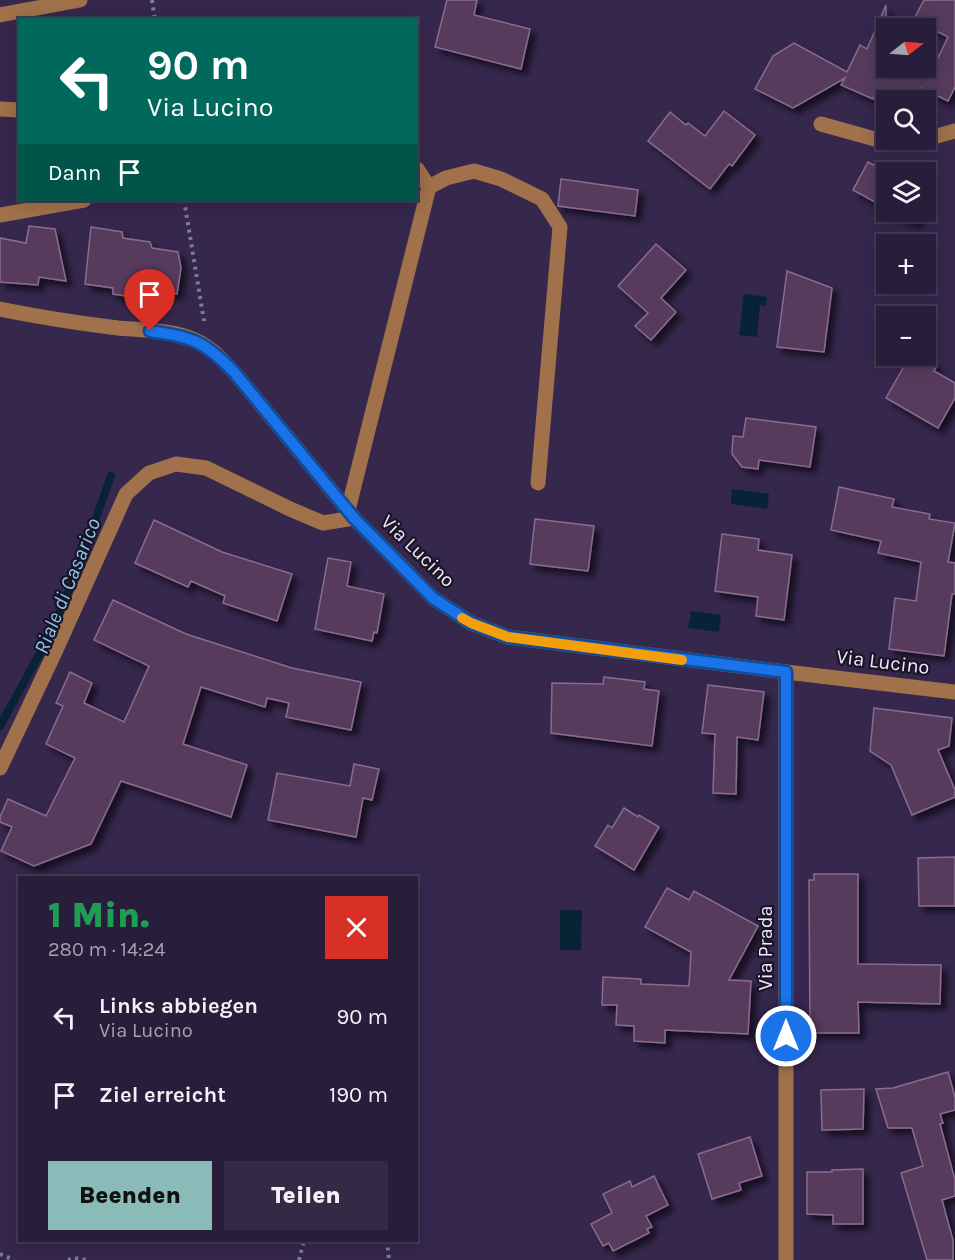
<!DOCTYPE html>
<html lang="de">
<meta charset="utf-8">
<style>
:root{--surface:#281d3a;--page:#342a45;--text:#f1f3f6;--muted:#a5a2af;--line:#443b54;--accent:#8bbbb9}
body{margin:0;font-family:Karla,sans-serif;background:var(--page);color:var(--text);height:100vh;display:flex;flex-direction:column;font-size:22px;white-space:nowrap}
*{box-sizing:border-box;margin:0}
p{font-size:20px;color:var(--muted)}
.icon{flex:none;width:33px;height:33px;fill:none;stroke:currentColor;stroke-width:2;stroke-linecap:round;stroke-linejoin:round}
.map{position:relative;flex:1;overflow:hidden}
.drawer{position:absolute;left:18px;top:876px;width:400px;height:366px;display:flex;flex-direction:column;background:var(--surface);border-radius:0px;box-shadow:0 3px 15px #0003,0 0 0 2px var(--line)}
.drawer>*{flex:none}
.top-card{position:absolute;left:18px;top:18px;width:400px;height:183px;border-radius:0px;box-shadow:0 3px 15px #0003,0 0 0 2px var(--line);background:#00695c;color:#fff;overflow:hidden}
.needle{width:39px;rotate:73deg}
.tools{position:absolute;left:876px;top:18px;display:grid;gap:12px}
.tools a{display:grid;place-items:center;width:60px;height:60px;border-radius:0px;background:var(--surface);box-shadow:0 3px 15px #0003,0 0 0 2px var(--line);font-size:30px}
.pin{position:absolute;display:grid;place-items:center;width:51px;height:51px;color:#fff;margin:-62px -26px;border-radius:50% 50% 50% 0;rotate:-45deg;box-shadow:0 0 6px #0007}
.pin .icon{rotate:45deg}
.me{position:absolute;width:66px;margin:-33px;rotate:0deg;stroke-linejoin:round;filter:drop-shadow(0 0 4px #0008)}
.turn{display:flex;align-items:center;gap:21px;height:126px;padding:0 30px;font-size:27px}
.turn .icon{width:78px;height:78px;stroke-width:2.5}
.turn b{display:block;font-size:42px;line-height:51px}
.then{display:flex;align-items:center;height:57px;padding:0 30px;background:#0003;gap:12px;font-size:22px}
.round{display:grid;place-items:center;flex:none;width:63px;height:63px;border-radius:0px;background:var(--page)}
.headline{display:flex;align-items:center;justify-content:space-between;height:102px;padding:0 30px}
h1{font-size:36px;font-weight:800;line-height:45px;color:#1e9e55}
.button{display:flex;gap:12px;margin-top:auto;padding:12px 30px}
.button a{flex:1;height:69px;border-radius:0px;background:var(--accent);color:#111;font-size:24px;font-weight:800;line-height:69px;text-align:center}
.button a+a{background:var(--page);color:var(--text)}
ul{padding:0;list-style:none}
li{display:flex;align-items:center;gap:18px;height:78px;padding:0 30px}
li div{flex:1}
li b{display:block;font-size:22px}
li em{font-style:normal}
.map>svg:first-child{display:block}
.water{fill:#082335}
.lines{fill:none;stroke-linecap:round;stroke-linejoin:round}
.stream{stroke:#082335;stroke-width:8}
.building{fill:#573a5d;stroke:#8b6b91;stroke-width:1.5;filter:url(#shadow)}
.path{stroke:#837896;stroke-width:4;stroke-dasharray:3 4.5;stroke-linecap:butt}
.minor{stroke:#a0714a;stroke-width:15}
.route-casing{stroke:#114b97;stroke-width:15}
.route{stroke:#1a73e8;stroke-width:10}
.slow{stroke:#f59e0b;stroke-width:10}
.labels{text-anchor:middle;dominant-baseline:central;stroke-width:4.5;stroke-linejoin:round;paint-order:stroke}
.street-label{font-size:20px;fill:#efe9fd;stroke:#1a1425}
.water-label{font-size:21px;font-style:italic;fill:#89c6f2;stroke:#1a1425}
</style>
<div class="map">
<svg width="955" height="1260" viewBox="0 0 955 1260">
<defs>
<filter id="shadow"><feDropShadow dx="5.5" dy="5.5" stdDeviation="3" flood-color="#0009"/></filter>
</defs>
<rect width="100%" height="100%" fill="#36274d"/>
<!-- water -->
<g class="water">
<polygon points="744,294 767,297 766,306 760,305 757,337 739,335"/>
<polygon points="732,489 769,494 767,509 731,504"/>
<polygon points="691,611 721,615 719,632 688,628"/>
<polygon points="560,910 582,910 581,950 560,950"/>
</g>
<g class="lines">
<!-- stream -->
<polyline class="stream" points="0,726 52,631 78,568 111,476"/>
</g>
<!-- building -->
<g class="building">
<polygon points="447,0 477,0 474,15 530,29 521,69 435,47"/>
<polygon points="924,0 955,0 955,87 948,101 922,88 916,100 902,100 878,89 873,99 841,85 845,78 793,108 755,89 773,56 794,43 847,72 860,45 867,49 886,5 886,68 933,68 948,37 914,19"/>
<polygon points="724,111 755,135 732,166 729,164 710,189 648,141 670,112 686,125 688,123 705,136"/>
<polygon points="868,162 887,172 886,208 853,190"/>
<polygon points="561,179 638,190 635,216 558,206"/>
<polygon points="892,212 920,212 914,223"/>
<polygon points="29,226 55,229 66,281 39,277 38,285 0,282 0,238 26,243"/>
<polygon points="91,227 122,232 123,238 150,242 152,248 178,252 181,268 177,294 160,292 158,301 113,294 113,288 85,284"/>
<polygon points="656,244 686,270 661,298 676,312 651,340 635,326 648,313 618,286"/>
<polygon points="787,271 832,288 824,352 777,347"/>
<polygon points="910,356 921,356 937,365 934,371 955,383 955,398 938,428 886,398"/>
<polygon points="746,418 816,427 810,467 759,460 758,469 742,467 732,454 733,436 743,437"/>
<polygon points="839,487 894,499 892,507 930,514 929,519 955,523 948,562 955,563 955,594 952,594 944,656 889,649 895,598 916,601 921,562 878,553 881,541 831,530"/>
<polygon points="535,519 594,526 588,571 530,564"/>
<polygon points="154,520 222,552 292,574 277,621 223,603 225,596 191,581 188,587 135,563"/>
<polygon points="722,534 759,539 758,550 792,555 784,620 756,616 758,597 715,591"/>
<polygon points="328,558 351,562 347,586 384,594 377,633 374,632 372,641 315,629"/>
<polygon points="113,600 186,634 292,668 361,682 351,730 286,717 289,703 267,698 265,707 201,687 183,744 247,765 231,817 121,781 91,844 34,866 1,851 12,827 0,822 0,817 8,799 46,816 75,758 46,744 63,706 56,703 70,672 92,683 84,703 124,722 149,666 94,640"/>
<polygon points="604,677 645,682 644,689 659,691 652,746 551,733 552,683 603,684"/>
<polygon points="708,685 764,692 758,740 737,737 736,794 713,793 715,734 702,733"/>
<polygon points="874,708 952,718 949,746 938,750 955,790 955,797 912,815 891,765 870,751"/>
<polygon points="354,764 379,769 372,800 363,798 356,837 268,820 277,773 350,786"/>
<polygon points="624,808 638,817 639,815 659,827 634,870 595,846 608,825 612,828"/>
<polygon points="955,857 955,906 919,906 918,858"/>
<polygon points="814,874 858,874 858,964 941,965 940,1004 858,1002 859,1033 810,1033 809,880 814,880"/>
<polygon points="667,888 689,900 694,891 758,926 729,980 751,981 748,1034 665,1030 665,1043 634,1041 634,1026 616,1025 617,1005 602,1005 603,977 641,979 641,984 689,986 691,952 645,927"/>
<polygon points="948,1072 955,1097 955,1110 940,1114 943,1123 940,1124 955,1180 955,1196 942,1200 953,1240 953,1260 927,1260 901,1173 923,1166 912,1128 888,1128 876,1089 893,1088"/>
<polygon points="864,1089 863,1129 822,1130 821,1090"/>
<polygon points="750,1137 762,1176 739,1183 741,1190 712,1199 698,1154"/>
<polygon points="863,1169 863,1224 833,1224 833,1215 807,1214 807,1172 832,1172 832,1170"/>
<polygon points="654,1176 668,1205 646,1216 652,1227 647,1229 649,1233 613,1251 609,1243 603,1246 591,1224 612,1213 603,1194 630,1181 632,1187"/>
</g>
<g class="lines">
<!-- path -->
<g class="path">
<polyline points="152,0 155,20"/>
<polyline points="184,200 204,321"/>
<polyline points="387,1240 389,1260"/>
<polyline points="0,1254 14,1260"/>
<polyline points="68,1260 74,1258 87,1260"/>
<polyline points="299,1260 304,1240"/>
</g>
<!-- minor -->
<g class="minor">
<polyline points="0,15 80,0"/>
<polyline points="0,109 20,110"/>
<polyline points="821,124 882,141 908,140"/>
<polyline points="926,139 955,131"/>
<polyline points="429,187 446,178 474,171 501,179 542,199 560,227 538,483"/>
<polyline points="0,215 84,200"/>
<path d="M0,309C39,317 79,323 118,328C142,330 173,330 195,340C211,347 222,360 234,372L354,518L433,598L471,623L508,637L786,672L955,692"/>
<polyline points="348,510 429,187 417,169"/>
<polyline points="0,768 55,652 126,494 149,473 176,464 206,468 290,509 323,523 354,518"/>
<polyline points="786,1260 786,672"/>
</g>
</g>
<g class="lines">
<defs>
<path id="route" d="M150,331C193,337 204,341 234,372L354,518L433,598L471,623L508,637L786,672V1036"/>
</defs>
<!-- route casing -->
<use href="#route" class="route-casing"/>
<!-- route -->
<use href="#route" class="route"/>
<!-- slow -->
<polyline class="slow" points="462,618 471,623 508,637 682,660"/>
</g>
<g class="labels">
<!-- street labels -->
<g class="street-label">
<text transform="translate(418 551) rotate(44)">Via Lucino</text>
<text transform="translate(883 662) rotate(7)">Via Lucino</text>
<text transform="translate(765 948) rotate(-90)">Via Prada</text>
</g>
<!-- water labels -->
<g class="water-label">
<text transform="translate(67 586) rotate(-68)">Riale di Casarico</text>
</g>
</g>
</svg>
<div class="tools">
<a><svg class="needle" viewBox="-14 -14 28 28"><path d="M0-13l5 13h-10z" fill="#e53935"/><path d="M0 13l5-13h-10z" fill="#a5a2af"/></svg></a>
<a><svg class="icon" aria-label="search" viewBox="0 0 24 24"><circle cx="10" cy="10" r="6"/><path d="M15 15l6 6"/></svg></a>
<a><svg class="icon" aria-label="layers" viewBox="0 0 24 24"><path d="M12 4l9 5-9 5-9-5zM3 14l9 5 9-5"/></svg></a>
<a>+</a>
<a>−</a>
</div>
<div class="pin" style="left:150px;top:331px;background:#d93025"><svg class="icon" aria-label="arrive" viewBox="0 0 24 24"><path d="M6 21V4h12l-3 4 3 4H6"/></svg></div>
<svg class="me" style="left:786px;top:1036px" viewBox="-20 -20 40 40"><circle r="17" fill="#1a73e8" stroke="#fff" stroke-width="3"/><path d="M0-11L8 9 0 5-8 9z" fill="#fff"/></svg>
<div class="top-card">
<div class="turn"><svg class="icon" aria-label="left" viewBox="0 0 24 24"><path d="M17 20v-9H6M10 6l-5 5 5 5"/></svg><div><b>90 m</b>Via Lucino</div></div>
<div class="then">Dann<svg class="icon" aria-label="arrive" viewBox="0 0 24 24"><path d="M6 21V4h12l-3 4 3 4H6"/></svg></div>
</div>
<section class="drawer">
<div class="headline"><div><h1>1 Min.</h1><p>280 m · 14:24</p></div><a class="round" style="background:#d93025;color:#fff"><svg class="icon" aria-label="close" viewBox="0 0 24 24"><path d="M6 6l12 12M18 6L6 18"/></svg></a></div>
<ul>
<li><svg class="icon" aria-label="left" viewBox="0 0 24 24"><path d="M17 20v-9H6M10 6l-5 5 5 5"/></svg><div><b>Links abbiegen</b><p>Via Lucino</p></div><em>90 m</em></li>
<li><svg class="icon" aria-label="arrive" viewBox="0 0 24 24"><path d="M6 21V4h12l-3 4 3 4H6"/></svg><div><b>Ziel erreicht</b></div><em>190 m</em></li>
</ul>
<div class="button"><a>Beenden</a><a>Teilen</a></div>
</section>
</div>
